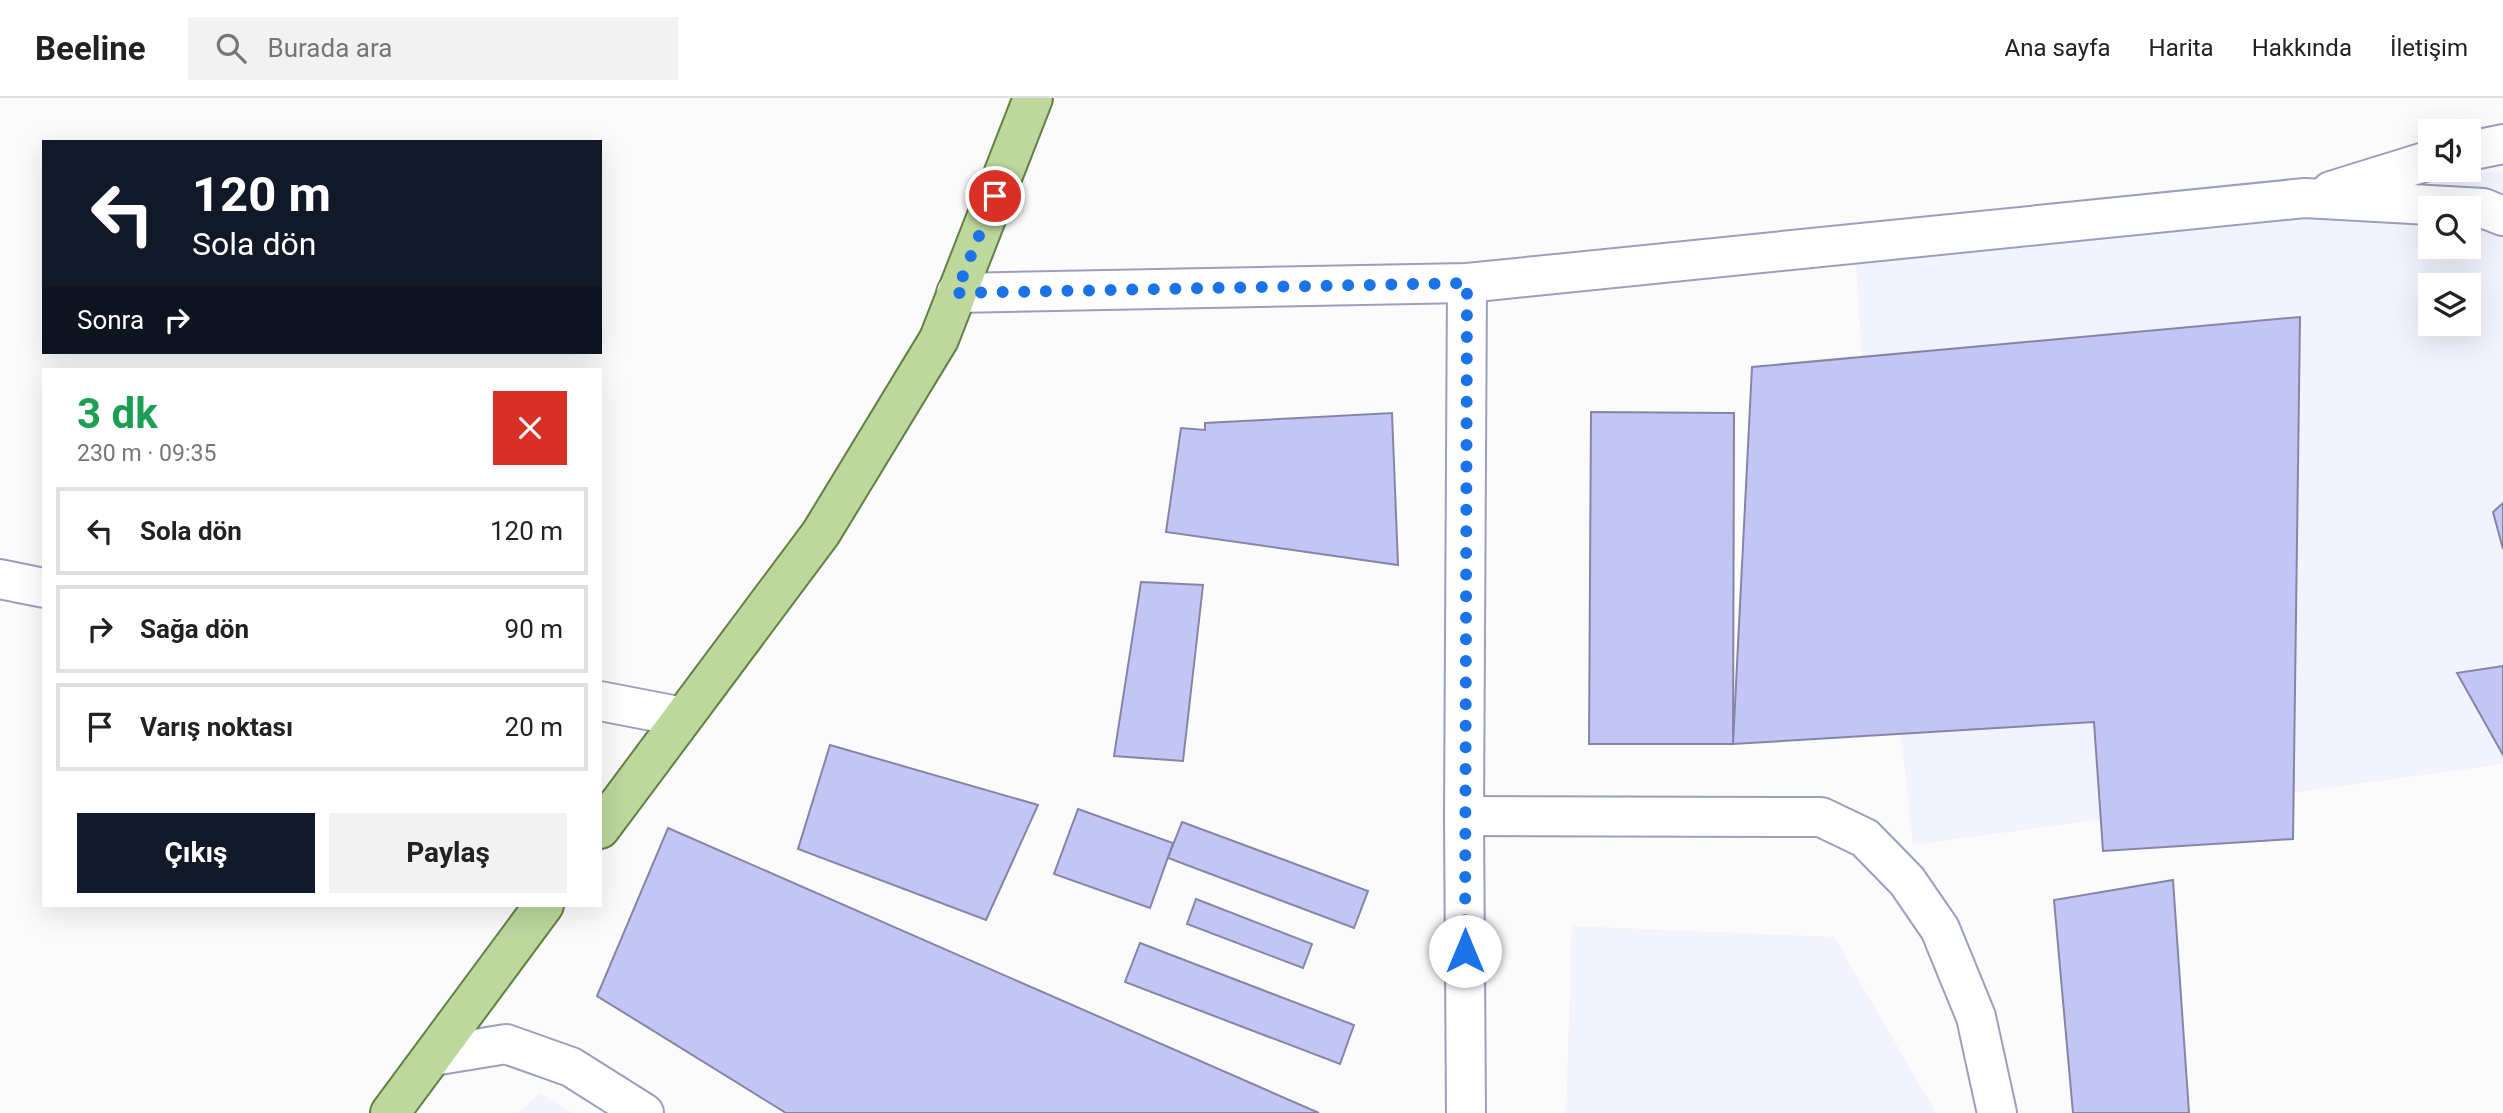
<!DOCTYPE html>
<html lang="tr">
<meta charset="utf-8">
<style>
:root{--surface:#fff;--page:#f2f2f2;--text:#222;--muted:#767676;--line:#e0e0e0;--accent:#111827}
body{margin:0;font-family:Roboto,sans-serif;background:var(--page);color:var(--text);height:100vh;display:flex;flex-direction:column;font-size:26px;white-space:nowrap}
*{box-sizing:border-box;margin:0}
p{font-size:23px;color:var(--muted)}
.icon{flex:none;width:38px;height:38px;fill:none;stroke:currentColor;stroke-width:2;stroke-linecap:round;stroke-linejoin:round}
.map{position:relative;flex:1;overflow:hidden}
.side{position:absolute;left:42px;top:270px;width:560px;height:539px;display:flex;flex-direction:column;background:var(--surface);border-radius:0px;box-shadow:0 7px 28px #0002}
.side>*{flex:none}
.guide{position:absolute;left:42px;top:42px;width:560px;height:214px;border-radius:0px;box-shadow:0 7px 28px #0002;background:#111827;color:#fff;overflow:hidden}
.buttons{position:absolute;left:2418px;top:21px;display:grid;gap:14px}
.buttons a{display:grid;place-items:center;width:63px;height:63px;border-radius:0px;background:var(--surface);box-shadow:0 7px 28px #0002;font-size:35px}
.pin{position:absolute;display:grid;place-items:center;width:60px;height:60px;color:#fff;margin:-30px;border:4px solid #fff;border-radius:50%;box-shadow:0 2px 7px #0007}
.me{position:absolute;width:77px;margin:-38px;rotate:0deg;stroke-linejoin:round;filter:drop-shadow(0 0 5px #0008)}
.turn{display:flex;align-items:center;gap:24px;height:147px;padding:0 35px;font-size:32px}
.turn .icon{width:91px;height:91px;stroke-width:2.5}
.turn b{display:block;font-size:49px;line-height:60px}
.then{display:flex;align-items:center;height:66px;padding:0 35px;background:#0003;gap:14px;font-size:26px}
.round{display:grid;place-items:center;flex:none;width:74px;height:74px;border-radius:0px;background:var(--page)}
.summary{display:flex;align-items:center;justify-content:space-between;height:119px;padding:0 35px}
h1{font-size:42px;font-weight:700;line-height:52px;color:#1e9e55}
.primary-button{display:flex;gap:14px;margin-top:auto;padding:14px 35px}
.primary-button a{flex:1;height:80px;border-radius:0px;background:var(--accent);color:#fff;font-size:28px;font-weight:700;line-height:80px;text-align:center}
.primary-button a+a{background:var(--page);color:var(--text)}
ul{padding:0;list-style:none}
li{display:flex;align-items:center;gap:21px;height:88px;margin:0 14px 10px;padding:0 21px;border:4px solid var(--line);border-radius:0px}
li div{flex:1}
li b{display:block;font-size:26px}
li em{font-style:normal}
header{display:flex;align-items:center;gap:42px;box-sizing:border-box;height:98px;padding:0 35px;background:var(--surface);border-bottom:2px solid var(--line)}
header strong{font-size:33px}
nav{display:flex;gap:38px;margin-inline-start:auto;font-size:24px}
.search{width:490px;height:63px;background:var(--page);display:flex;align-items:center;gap:18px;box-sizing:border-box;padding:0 24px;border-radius:0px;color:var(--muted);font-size:26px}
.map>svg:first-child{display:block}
.built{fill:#f2f3fc;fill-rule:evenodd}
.building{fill:#c3c6f5;stroke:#8586a6;stroke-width:2}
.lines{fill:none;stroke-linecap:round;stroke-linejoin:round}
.minor-casing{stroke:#9c9ebf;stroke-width:42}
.major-casing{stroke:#648145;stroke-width:42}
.minor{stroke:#fff;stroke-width:38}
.major{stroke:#bdd79d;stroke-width:38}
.route{stroke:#1a73e8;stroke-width:12;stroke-dasharray:0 21.6}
</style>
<header>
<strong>Beeline</strong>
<div class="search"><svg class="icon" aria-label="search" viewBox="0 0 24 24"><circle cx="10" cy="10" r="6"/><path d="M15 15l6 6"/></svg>Burada ara</div>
<nav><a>Ana sayfa</a><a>Harita</a><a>Hakkında</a><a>İletişim</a></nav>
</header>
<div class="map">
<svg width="2503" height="1015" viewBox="0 0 2503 1015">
<rect width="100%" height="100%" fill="#fbfbfb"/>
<!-- built -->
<g class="built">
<path d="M2503,73V666L1913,747L1866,312L1854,142ZM2431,110H2469V149H2431ZM2431,187H2469V226H2431Z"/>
<polygon points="1572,828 1834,839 1936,1015 1566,1015"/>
<polygon points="540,995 572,1015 518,1015"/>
</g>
<!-- building -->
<g class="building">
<polygon points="2300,219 2293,741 2103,753 2094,624 1733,646 1752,269"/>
<polygon points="1591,314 1734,315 1733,646 1589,646"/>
<polygon points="1392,315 1398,467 1166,434 1181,330 1205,332 1205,325"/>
<polygon points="2503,405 2503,451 2493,414"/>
<polygon points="1141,484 1203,487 1183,663 1114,658"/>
<polygon points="2503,568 2503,657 2457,575"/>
<polygon points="830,647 1038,707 986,822 798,751"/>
<polygon points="1078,711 1173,745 1150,810 1054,776"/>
<polygon points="1182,724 1368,793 1354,830 1168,760"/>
<polygon points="668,730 1319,1015 786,1015 597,898"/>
<polygon points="2173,782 2189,1015 2073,1015 2054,802"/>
<polygon points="1196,801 1312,846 1303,870 1187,826"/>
<polygon points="1140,845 1354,927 1340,966 1125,884"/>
</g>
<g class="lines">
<defs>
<g id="minor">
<polyline points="2469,53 2503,46"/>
<polyline points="2331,93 2431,62"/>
<polyline points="956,195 1467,185 2305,100 2483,110 2503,118"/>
<polyline points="0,481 44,490"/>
<polyline points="600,603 683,619"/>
<polyline points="1464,718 1821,719 1865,740 1907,783 1940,831 1976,919 1997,1015"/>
<polyline points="433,958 506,946 571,969 644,1015"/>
<polyline points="1466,1015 1464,718 1467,185"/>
</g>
<g id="major">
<polyline points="600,731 821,435 939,241 1033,0"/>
<polyline points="390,1015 544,807"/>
</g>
</defs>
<!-- minor casing -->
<use href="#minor" class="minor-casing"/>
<!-- major casing -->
<use href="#major" class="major-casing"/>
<!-- minor -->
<use href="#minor" class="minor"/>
<!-- major -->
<use href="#major" class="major"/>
</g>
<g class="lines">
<!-- route -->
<polyline class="route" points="995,98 956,195 1467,185 1465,853"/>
</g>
</svg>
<div class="buttons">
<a><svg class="icon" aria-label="sound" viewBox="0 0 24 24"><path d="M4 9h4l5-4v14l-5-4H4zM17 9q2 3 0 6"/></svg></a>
<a><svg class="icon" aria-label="search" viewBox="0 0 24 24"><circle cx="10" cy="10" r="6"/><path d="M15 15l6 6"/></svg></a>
<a><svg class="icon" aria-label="layers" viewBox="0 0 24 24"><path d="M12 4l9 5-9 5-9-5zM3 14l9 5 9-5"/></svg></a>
</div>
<div class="pin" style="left:995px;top:98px;background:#d93025"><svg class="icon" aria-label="arrive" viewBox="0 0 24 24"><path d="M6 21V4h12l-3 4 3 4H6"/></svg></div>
<svg class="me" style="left:1465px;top:853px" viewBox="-20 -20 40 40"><circle r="19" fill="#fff"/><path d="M0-13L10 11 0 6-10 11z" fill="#1a73e8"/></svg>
<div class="guide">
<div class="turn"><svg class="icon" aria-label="left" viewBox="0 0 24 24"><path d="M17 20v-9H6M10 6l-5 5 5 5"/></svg><div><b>120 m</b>Sola dön</div></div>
<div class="then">Sonra<svg class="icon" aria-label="right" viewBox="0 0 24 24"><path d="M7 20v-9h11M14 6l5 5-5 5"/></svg></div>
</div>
<section class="side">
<div class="summary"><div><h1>3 dk</h1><p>230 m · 09:35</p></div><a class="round" style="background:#d93025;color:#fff"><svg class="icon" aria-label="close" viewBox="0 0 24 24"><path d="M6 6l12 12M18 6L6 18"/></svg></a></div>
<ul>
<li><svg class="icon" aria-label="left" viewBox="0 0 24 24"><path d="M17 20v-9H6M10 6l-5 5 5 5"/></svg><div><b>Sola dön</b></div><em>120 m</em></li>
<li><svg class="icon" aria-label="right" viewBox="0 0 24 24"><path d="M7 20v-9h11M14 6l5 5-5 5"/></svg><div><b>Sağa dön</b></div><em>90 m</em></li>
<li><svg class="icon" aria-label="arrive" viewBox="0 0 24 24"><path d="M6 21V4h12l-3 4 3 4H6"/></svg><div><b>Varış noktası</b></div><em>20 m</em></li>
</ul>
<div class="primary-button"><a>Çıkış</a><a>Paylaş</a></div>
</section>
</div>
